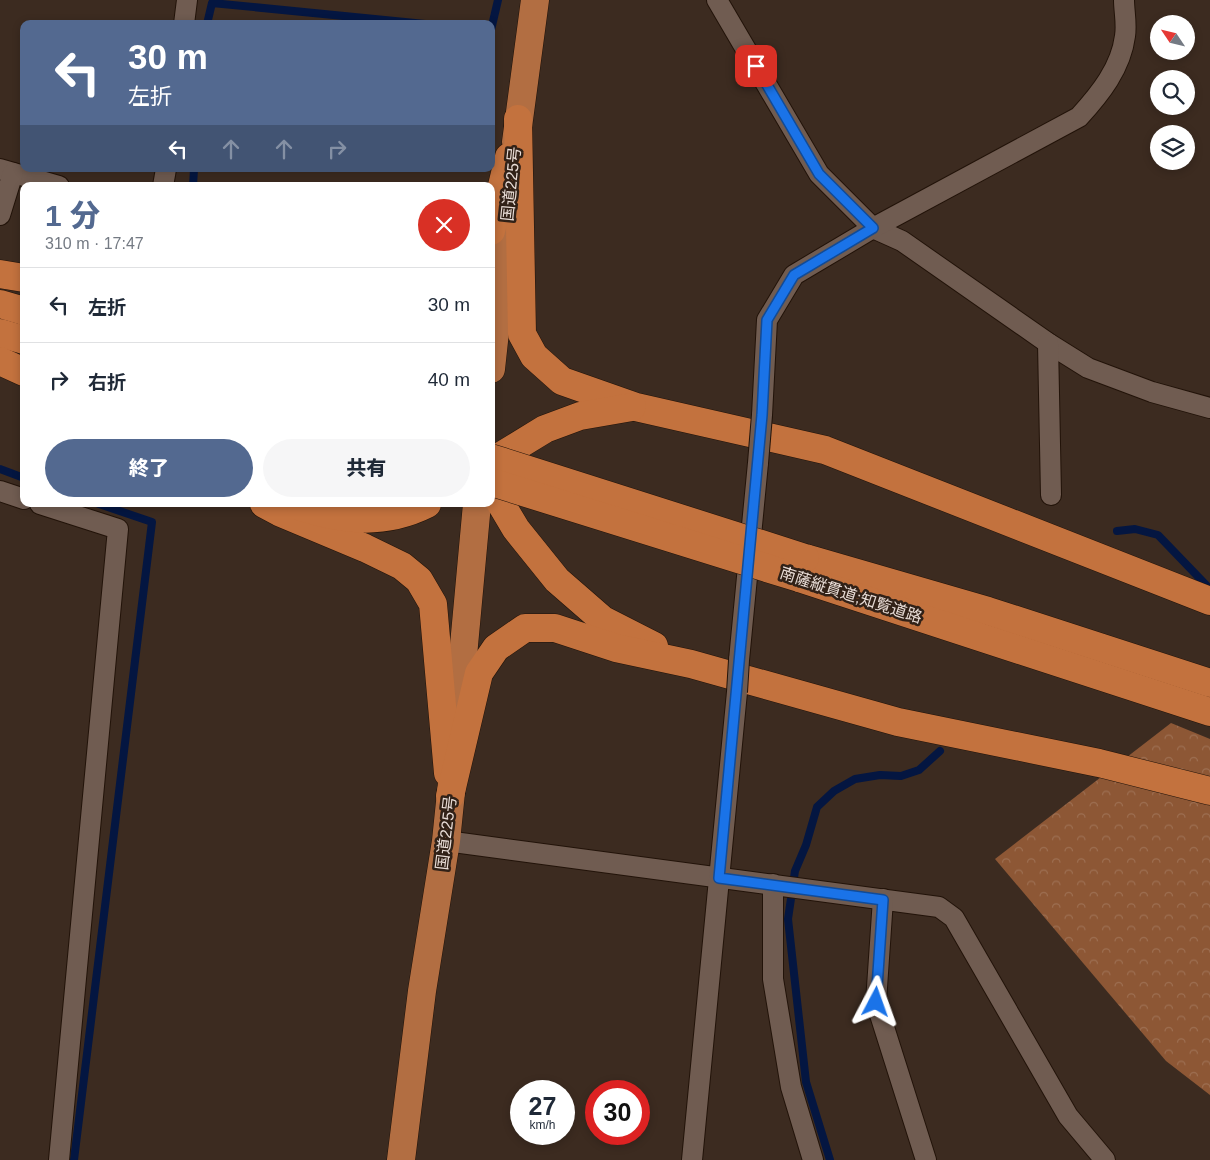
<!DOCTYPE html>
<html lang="ja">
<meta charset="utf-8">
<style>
:root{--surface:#fff;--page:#f6f6f7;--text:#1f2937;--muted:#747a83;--line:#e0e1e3;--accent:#536990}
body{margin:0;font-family:Helvetica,"Noto Sans JP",sans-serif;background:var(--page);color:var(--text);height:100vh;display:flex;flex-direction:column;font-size:19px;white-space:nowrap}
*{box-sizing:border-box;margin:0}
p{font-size:16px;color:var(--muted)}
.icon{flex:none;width:28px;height:28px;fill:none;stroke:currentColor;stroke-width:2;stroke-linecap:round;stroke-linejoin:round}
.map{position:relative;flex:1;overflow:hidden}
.panel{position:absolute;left:20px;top:182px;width:475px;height:325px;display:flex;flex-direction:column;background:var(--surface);border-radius:10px;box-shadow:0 2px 8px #0003}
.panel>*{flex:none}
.guide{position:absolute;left:20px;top:20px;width:475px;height:152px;border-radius:10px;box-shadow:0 2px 8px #0003;background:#536990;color:#fff;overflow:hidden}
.needle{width:32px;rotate:305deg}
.buttons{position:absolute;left:1150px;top:15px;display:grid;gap:10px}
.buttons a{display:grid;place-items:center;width:45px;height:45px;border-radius:50%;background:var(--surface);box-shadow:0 2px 8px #0003;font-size:25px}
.speed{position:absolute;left:510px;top:1080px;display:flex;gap:10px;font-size:25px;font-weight:700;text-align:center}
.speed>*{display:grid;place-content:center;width:65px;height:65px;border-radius:50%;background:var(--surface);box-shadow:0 2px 8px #0003;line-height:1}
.speed small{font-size:12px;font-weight:400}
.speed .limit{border:8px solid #d22;background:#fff;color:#111}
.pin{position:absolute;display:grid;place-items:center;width:42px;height:42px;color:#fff;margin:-21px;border-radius:10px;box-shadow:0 2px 8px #0006}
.me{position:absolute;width:55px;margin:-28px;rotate:4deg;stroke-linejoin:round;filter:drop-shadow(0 0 4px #0008)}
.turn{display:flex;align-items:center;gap:18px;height:105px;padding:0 25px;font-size:22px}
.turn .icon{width:65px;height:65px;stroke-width:2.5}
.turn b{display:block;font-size:35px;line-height:42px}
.lanes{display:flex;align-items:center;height:48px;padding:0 25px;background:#0003;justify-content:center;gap:25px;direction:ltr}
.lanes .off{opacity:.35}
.round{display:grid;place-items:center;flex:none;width:52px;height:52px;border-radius:26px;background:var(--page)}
.headline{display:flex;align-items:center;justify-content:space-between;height:85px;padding:0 25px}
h1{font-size:30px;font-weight:800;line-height:38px;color:var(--accent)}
.button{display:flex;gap:10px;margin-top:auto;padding:10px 25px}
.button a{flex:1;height:58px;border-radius:30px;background:var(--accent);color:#fff;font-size:20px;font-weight:800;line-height:58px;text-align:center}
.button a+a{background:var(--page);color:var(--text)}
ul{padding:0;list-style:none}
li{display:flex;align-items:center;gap:15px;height:75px;padding:0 25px;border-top:1px solid var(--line)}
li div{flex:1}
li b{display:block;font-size:19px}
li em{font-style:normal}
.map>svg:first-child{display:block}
.forest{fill:url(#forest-crowns)}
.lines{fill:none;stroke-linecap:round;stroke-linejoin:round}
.stream{stroke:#041641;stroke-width:8}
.minor-casing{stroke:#221309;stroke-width:22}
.trunk-casing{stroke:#221309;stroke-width:29}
.motorway-casing{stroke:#221309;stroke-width:29}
.minor{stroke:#705c51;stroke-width:20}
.trunk{stroke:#b26e42;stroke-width:28}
.motorway{stroke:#c3723e;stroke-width:28}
.minor-bridge-casing{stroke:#221309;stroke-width:22;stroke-linecap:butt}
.motorway-bridge-casing{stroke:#221309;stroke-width:29;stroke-linecap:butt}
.minor-bridge{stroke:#705c51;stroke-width:20}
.motorway-bridge{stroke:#c3723e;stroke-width:28}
.route-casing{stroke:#114b97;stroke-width:12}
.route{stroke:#1a73e8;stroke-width:9}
.labels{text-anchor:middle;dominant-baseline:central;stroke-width:5;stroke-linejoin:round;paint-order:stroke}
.street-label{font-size:16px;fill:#e9ddd7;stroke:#312117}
</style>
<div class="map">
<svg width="1210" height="1160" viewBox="0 0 1210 1160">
<defs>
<pattern id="forest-crowns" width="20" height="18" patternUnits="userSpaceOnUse" patternTransform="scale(1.25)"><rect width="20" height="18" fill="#8d5735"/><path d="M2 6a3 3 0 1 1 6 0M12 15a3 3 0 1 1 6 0" fill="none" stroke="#9d6f52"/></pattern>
</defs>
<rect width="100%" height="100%" fill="#3c2b20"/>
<!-- forest -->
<polygon class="forest" points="1171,723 1210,739 1210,1095 1166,1061 995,859"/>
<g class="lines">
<!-- stream -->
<g class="stream">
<polyline points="207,24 212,3 425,24"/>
<polyline points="491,30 498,0"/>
<polyline points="193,186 194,169"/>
<polyline points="0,469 24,478"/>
<polyline points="1117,531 1135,529 1158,535 1210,589"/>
<polyline points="74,1160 152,522 99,504"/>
<polyline points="830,1160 806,1082 788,919 795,871 806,845 817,807 834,791 855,779 880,775 901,776 919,770 940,751"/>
</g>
<defs>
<g id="minor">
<polyline points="717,0 819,174 873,228 902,241 1048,343 1088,368 1152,392 1210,408"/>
<polyline points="184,24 187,0"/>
<polyline points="0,169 59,186"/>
<polyline points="163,186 166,169"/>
<polyline points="0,215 13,173"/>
<polyline points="1048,343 1051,495"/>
<path d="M762,415L767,320L794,275L873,228L1079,117C1100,94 1121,68 1125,36C1127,24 1124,11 1124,0"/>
<polyline points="0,491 24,499"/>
<polyline points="40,504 118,529 59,1160"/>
<polyline points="739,660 758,463"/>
<polyline points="446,841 939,907 954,918 1068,1116 1105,1160"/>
<polyline points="773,884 773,979 791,1087 813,1160"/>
<polyline points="883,899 876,1002 926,1160"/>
<polyline points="692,1160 737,692"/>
</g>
<g id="trunk">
<polyline points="516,142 535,0"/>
<polyline points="491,369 510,192"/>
<polyline points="456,732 477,504"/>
<polyline points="401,1160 422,991 446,841 453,773"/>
</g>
<g id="motorway">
<polyline points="518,119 522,334 534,356 562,381 636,407 825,450 1210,601"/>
<polyline points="491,231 509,157"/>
<polyline points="0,274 24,278"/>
<polyline points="0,304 24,311"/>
<polyline points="0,333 24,340"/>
<polyline points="0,361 24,372"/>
<polyline points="491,462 545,429 580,416 632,407"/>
<polyline points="491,487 516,529 557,580 603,620 654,646"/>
<polyline points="264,504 279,512 365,548 402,566 419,580 433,604 448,773"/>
<path d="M301,507C345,521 385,525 427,504"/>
<polyline points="805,558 988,611 1210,683"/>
<polyline points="799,578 1210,712"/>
<polyline points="450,796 479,673 496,648 525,628 555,628 616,648 691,664 898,722 1099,763 1210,791"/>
</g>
</defs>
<!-- minor casing -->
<use href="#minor" class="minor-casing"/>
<!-- trunk casing -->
<use href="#trunk" class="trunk-casing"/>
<!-- motorway casing -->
<use href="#motorway" class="motorway-casing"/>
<!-- minor -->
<use href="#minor" class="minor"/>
<!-- trunk -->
<use href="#trunk" class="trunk"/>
<!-- motorway -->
<use href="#motorway" class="motorway"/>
<defs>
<g id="minor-bridge">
<polyline points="758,463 762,415"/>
<polyline points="737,692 739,660"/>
</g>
<g id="motorway-bridge">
<polyline points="491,458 805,558"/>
<polyline points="491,482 799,578"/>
</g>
</defs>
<!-- minor-bridge casing -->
<use href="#minor-bridge" class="minor-bridge-casing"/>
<!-- motorway-bridge casing -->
<use href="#motorway-bridge" class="motorway-bridge-casing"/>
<!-- minor-bridge -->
<use href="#minor-bridge" class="minor-bridge"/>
<!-- motorway-bridge -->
<use href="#motorway-bridge" class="motorway-bridge"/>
</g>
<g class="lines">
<defs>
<polyline id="route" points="756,66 819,174 873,228 794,275 767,320 762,415 719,878 883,900 876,1002"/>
</defs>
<!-- route casing -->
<use href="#route" class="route-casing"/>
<!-- route -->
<use href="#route" class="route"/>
</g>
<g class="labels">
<!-- street labels -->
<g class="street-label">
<text transform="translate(511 184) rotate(-84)">国道225号</text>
<text transform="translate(851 595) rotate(18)">南薩縦貫道;知覧道路</text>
<text transform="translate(446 833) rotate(-83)">国道225号</text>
</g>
</g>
</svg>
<div class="buttons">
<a><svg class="needle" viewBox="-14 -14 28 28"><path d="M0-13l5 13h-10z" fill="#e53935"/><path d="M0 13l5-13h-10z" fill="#747a83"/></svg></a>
<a><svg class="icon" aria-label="search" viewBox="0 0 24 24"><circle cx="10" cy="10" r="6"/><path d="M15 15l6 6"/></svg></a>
<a><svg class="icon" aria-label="layers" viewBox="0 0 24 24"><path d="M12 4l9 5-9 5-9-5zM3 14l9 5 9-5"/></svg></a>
</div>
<div class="speed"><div>27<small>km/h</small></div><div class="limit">30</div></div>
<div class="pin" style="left:756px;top:66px;background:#d93025"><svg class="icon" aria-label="arrive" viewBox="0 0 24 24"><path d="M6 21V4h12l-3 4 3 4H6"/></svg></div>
<svg class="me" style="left:876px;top:1002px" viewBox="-20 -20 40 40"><path d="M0-17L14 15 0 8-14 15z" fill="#1a73e8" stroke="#fff" stroke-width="4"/></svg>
<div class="guide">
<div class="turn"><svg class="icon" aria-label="left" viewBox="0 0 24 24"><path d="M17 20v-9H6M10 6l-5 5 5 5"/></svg><div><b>30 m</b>左折</div></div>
<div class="lanes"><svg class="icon" aria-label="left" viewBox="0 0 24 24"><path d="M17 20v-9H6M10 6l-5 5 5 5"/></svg><svg class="icon off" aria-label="ahead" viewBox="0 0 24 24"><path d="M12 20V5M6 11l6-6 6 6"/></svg><svg class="icon off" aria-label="ahead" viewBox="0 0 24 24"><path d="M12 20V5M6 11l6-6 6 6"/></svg><svg class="icon off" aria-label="right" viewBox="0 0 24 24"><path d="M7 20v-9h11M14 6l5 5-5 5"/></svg></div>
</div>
<section class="panel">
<div class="headline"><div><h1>1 分</h1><p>310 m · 17:47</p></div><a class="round" style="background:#d93025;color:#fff"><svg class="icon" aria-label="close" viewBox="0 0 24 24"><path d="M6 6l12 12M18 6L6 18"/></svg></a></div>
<ul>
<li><svg class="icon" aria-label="left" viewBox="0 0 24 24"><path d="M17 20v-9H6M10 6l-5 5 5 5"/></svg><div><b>左折</b></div><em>30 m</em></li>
<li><svg class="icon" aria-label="right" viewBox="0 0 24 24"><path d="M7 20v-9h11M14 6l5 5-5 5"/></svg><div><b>右折</b></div><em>40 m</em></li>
</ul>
<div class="button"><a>終了</a><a>共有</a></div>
</section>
</div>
